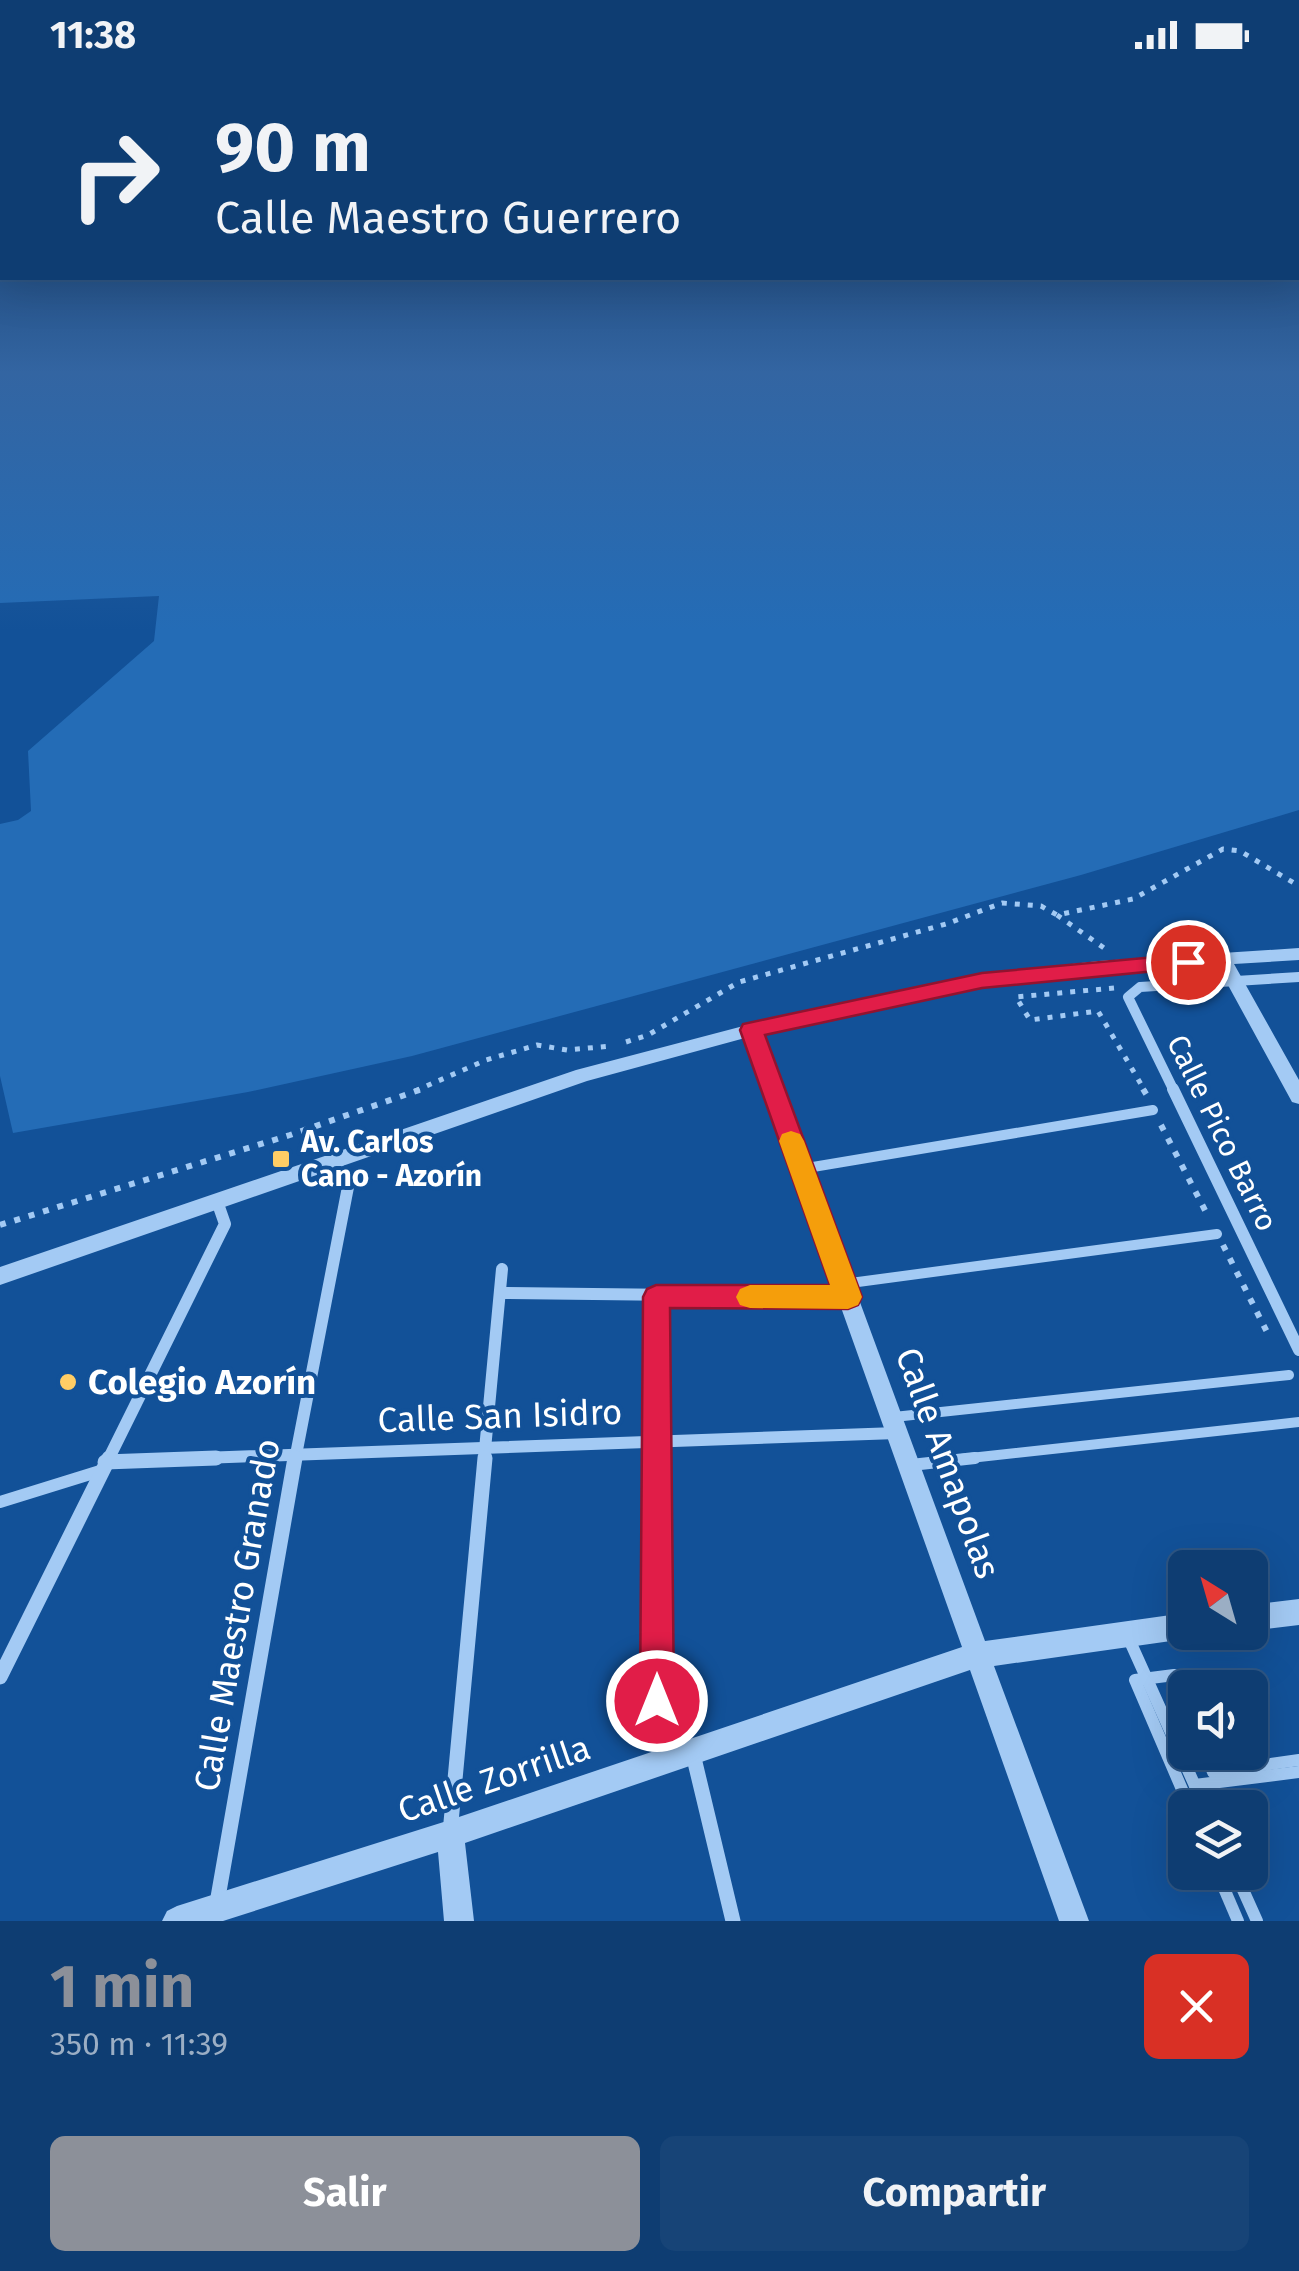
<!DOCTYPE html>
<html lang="es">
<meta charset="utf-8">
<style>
:root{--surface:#0e3d72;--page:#174477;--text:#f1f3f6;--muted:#9baec4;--line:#2e5684;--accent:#8c9099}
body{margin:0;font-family:"Fira Sans",sans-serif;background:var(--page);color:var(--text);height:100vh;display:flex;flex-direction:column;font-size:38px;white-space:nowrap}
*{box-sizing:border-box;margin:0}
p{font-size:32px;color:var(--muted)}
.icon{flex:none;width:55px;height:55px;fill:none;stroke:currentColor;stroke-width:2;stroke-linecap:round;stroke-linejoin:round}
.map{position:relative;height:1851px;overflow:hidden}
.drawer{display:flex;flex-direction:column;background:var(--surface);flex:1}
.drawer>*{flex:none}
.top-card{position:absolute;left:0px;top:0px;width:1300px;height:210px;box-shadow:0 10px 40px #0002,0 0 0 2px var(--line);background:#0e3d72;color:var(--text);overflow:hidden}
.needle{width:65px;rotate:323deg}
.buttons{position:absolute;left:1168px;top:1480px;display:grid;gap:20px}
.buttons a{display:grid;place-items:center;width:100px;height:100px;border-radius:15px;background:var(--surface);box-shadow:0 10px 40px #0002,0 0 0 2px var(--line);font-size:50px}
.pin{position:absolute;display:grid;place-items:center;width:85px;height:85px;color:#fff;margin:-42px;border:5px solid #fff;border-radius:50%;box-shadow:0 2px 10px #0007}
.me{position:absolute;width:110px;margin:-55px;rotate:0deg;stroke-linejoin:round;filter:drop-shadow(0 0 8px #0008)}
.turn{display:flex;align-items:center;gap:35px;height:210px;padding:0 50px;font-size:45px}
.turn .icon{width:130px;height:130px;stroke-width:2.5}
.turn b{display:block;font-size:70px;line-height:85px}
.round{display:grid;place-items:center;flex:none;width:105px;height:105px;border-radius:15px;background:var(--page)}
.overview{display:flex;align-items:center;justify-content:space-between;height:170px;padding:0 50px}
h1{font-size:60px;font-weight:700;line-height:75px;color:var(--accent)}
.action{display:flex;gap:20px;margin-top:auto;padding:20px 50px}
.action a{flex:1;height:115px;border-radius:15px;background:var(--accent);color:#fff;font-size:40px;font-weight:700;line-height:115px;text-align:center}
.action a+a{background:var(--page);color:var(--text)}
.status{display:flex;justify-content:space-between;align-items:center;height:70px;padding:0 50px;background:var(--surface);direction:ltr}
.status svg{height:28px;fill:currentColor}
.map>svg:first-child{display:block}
.green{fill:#246cb6}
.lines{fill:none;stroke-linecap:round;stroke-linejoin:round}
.path-far1{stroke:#a3caf4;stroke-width:5;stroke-dasharray:5 8;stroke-linecap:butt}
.path{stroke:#a3caf4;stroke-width:6;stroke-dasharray:6 9;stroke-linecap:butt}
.pedestrian-far1{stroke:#a3caf4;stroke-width:10}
.pedestrian{stroke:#a3caf4;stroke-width:12}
.minor-far2{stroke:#a3caf4;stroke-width:10}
.minor-far1{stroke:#a3caf4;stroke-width:12}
.minor{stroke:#a3caf4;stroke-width:15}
.tertiary{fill:#a3caf4;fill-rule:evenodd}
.route{fill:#e11d48;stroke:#92132f;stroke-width:2.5}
.slow{fill:#f59e0b}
.poi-dot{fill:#ffcd65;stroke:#125198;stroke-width:4}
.labels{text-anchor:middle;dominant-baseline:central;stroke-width:8;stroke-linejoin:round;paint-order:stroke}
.street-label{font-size:30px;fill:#fff;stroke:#125198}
.poi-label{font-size:30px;font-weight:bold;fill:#fff;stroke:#125198;text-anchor:start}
.near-poi-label{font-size:35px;font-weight:bold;fill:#fff;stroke:#125198;text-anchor:start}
.near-street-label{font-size:35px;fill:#fff;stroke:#125198}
</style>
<div class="status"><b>11:38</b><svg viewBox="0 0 49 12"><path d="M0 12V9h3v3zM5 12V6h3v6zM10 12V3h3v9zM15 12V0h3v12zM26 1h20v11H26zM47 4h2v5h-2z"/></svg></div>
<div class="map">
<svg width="1299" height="1851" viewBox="0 0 1299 1851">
<rect width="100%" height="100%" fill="#125198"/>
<!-- green -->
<polygon class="green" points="0,302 1299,302 1299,740 1081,805 412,986 248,1022 13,1063 0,1006 0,754 18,750 31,741 28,681 154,571 159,526 0,533"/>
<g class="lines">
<!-- path-far1 -->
<g class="path-far1">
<polyline points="1057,845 1104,878"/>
<polyline points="1114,918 1016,927 1030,950 1098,941 1145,1021"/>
<polyline points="626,972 648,965 739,912 946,854 1002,833 1041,836 1057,845 1133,829 1223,779 1240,781 1299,816"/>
<polyline points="415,1021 486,990 537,975 567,980 611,976"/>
</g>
<!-- path -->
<g class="path">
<polyline points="1143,1019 1148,1027"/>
<polyline points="1161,1055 1209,1148"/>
<polyline points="0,1155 290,1065 422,1019"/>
<polyline points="1223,1175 1268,1264"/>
</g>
<!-- pedestrian-far1 -->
<g class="pedestrian-far1">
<polyline points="801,1099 1153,1040"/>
<polyline points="843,1214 1217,1164"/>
<polyline points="894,1347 1289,1305"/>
<polyline points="952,1390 1299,1352"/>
</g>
<!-- pedestrian -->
<g class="pedestrian">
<polyline points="911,1395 975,1388"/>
<polyline points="0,1432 100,1401"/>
<polyline points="1128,1567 1205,1738"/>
<polyline points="1185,1633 1174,1605 1135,1610 1190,1738"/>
<polyline points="1205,1682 1213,1702 1299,1690"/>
<polyline points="1195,1715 1299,1702"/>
<polyline points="1217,1802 1238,1851"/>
<polyline points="1235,1802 1257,1851"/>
</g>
<!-- minor-far2 -->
<polyline class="minor-far2" points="1174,1021 1128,927 1140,917 1299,907"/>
<!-- minor-far1 -->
<g class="minor-far1">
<polyline points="1173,1019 1299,1280"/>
<polyline points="500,1223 848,1227"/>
<polyline points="656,1227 656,1390"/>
<polyline points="108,1390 225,1154 218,1134"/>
<polyline points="148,1390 897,1363"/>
<polyline points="295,1390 348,1117 334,1089"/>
<polyline points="484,1390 502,1199"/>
</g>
<!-- minor -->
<g class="minor">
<polyline points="656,1388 657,1631 664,1690"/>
<polyline points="105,1392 216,1388"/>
<polyline points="0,1607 109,1388"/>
<polyline points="693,1684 733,1851"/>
<polyline points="450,1763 485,1388"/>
<polyline points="217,1833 295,1388"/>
</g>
<!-- tertiary -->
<g class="tertiary">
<polygon points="1299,878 1299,890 1234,894 1299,1010 1299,1034 1292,1032 1217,895 1099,903 982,916 761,964 985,1571 1185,1543 1185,1562 1195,1562 1185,1569 994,1596 1089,1851 1059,1851 970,1600 465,1773 474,1851 444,1851 438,1782 223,1851 162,1851 167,1841 177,1836 450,1750 962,1577 745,968 587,1011 0,1215 0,1197 576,1000 751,954 982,904 1099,891"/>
<polygon points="1299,1529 1299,1555 1250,1561 1250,1535"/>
</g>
</g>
<!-- sky -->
<linearGradient id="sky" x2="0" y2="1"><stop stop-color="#0a2d54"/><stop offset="0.54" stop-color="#3365a2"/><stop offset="1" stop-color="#3365a2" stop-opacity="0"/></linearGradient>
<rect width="1299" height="561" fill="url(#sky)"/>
<!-- route -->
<polygon class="route" points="1188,884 1200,892 1196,897 982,918 765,965 862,1227 858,1235 848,1239 670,1238 674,1631 669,1643 657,1648 645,1643 640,1631 643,1227 647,1219 656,1215 830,1215 740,960 743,954 982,903"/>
<!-- slow -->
<polygon class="slow" points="791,1061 800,1064 804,1071 862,1227 858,1235 848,1239 750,1238 740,1235 736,1227 740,1219 750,1215 830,1215 779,1071 782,1064"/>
<!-- markers -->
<g class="poi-dot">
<rect x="271" y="1079" width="20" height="20" rx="5"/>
<circle cx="68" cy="1312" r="10"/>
</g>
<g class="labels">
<!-- street labels -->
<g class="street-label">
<text transform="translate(1222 1063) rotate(64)">Calle Pico Barro</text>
</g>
<!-- poi labels -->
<g class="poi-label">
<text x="301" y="1072">Av. Carlos<tspan x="301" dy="34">Cano - Azorín</tspan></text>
</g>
<!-- near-poi labels -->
<g class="near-poi-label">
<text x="88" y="1312">Colegio Azorín</text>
</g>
<!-- near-street labels -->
<g class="near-street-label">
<text transform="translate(500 1346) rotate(-2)">Calle San Isidro</text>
<text transform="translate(948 1393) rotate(70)">Calle Amapolas</text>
<text transform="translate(237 1545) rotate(-80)">Calle Maestro Granado</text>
<text transform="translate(494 1709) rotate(-19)">Calle Zorrilla</text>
</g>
</g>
</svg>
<div class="buttons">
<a><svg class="needle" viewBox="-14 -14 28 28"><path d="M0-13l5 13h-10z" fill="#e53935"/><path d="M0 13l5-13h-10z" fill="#9baec4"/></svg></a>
<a><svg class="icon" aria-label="sound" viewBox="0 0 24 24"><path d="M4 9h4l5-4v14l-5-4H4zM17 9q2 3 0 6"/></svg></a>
<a><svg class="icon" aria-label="layers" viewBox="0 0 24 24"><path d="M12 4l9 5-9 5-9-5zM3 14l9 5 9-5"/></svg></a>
</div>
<div class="pin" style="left:1188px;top:892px;background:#d93025"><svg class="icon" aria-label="arrive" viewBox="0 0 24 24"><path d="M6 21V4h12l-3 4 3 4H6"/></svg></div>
<svg class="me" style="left:657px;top:1631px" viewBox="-20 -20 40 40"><circle r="17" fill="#e11d48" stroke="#fff" stroke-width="3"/><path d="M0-11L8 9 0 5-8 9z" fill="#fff"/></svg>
<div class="top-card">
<div class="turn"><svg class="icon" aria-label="right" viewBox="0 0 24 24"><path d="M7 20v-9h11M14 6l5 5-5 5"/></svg><div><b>90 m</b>Calle Maestro Guerrero</div></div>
</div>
</div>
<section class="drawer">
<div class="overview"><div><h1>1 min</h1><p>350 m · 11:39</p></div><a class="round" style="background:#d93025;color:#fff"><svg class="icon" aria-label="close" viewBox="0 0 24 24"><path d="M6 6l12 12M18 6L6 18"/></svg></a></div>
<div class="action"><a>Salir</a><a>Compartir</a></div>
</section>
